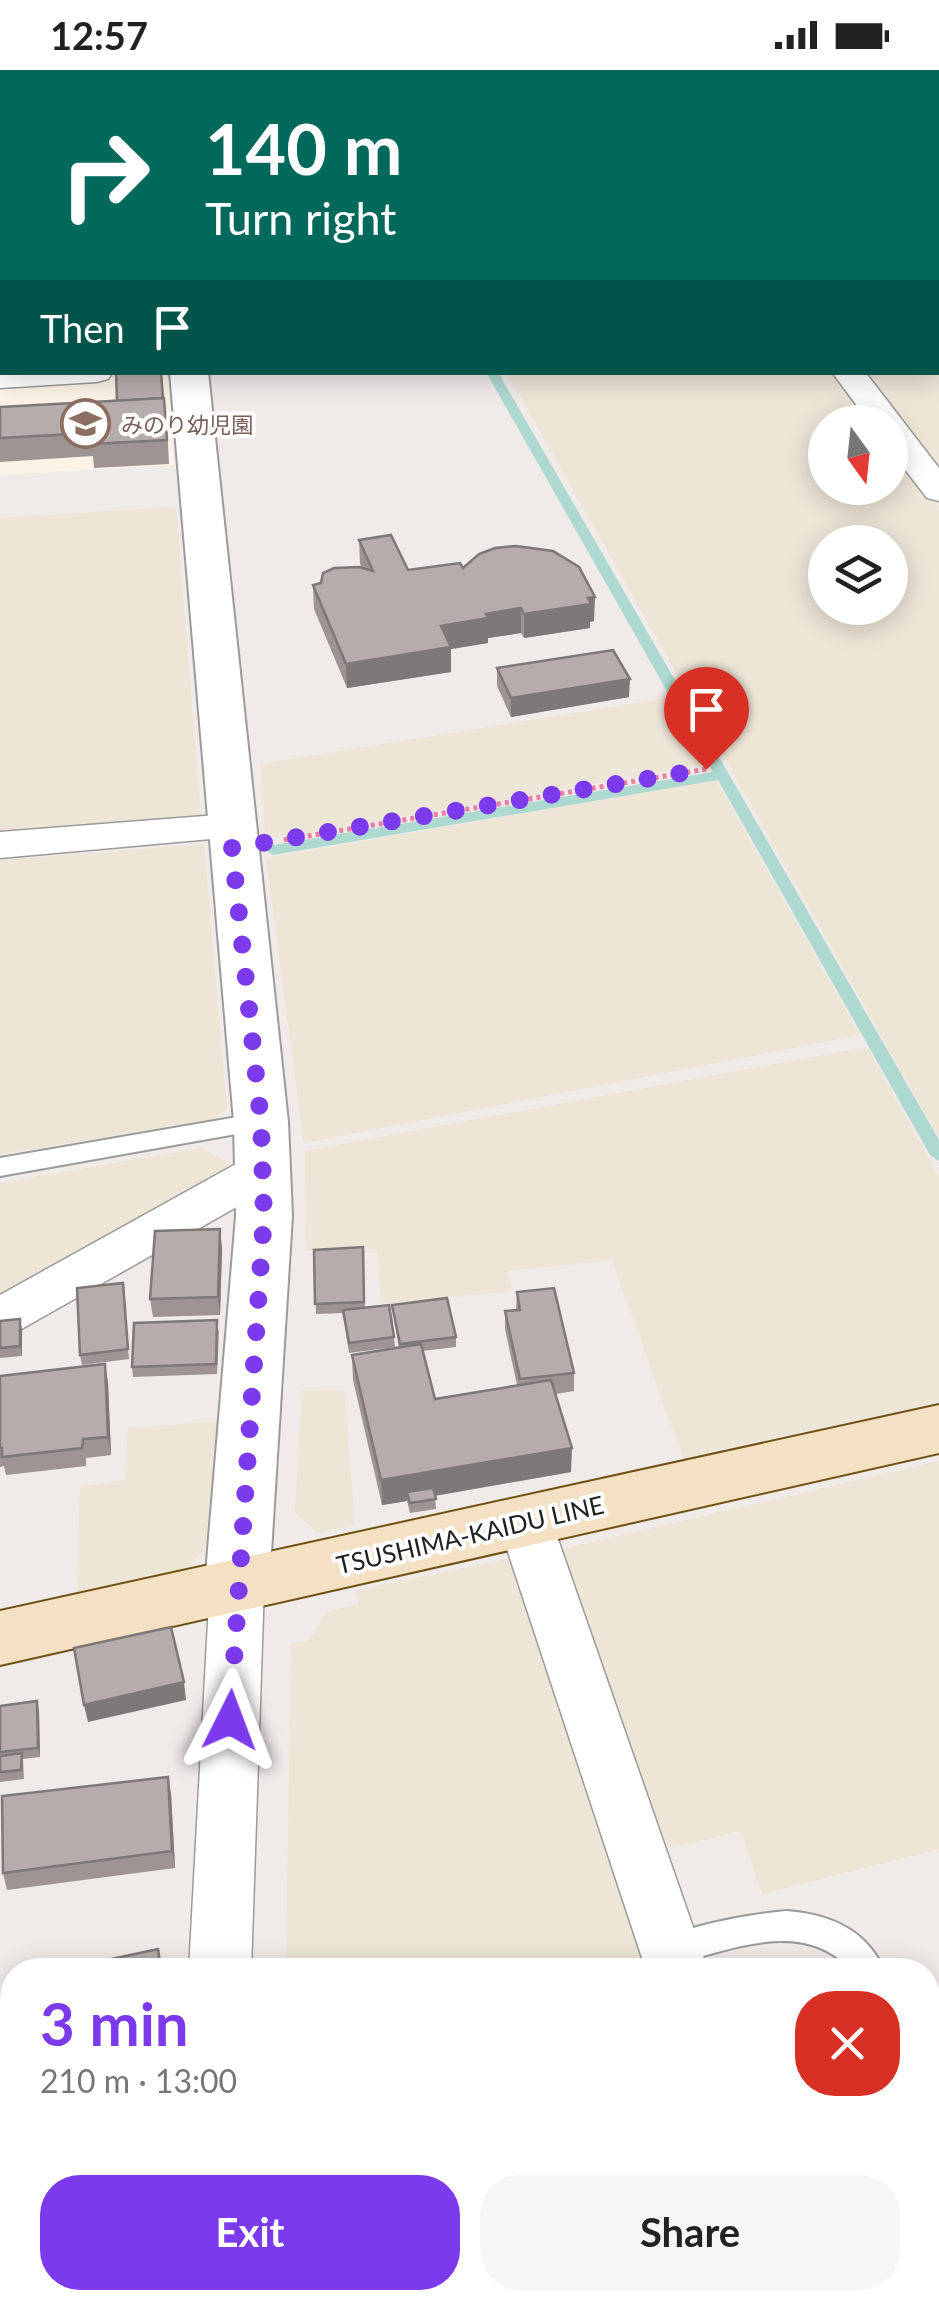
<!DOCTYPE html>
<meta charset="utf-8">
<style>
:root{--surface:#fff;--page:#f6f6f6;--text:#222;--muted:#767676;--accent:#7c3aed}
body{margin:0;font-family:Lato,"Noto Sans JP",sans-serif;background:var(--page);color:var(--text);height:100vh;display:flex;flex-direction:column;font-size:38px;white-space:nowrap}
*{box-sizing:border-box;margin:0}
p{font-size:32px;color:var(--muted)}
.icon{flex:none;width:55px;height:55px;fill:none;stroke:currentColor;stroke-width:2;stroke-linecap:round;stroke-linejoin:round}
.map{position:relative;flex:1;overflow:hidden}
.details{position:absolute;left:0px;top:1888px;width:940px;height:352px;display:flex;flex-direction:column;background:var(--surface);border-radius:40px 40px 0 0;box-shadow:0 5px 25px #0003}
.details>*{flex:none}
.banner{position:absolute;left:0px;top:0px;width:940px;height:305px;box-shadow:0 5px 25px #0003;background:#00695c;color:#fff;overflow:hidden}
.needle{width:65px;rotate:165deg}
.tools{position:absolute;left:808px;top:335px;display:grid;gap:20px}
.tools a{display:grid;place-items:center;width:100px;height:100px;border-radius:50%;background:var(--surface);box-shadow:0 5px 25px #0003;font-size:50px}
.pin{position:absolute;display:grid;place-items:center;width:85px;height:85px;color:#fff;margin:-102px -42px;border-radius:50% 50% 50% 0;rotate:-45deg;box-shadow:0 0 10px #0007}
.pin .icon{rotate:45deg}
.me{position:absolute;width:110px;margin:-55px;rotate:3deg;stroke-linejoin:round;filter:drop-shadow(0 0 8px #0008)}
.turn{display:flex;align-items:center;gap:35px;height:210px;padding:0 40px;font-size:45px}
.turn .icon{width:130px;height:130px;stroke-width:2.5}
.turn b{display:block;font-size:70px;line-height:85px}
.then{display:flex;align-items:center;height:95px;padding:0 40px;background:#0003;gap:20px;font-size:38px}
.round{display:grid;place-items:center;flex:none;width:105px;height:105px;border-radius:40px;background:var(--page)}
.overview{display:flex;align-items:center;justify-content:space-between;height:170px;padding:0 40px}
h1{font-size:60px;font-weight:700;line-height:75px;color:var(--accent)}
.cta{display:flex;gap:20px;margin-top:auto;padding:20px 40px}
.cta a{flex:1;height:115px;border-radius:40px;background:var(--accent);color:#fff;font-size:40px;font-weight:700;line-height:115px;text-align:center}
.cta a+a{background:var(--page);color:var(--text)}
.status{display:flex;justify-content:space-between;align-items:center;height:70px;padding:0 50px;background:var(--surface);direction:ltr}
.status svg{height:28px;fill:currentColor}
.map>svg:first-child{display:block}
.education{fill:#fcf3e6}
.farmland{fill:#ede5d6;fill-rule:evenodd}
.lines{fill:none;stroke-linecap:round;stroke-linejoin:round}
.stream{fill:#aed9d0;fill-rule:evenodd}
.service-casing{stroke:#9b9b9b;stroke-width:4}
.minor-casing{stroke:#9b9b9b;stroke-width:3}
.tertiary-casing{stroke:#9b9b9b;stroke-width:4}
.secondary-casing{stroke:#6f5111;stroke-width:4}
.path{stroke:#ec7ea2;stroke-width:5;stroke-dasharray:4 4;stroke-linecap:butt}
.service{fill:#fff;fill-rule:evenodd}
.minor{fill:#fff;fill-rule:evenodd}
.tertiary{fill:#fff;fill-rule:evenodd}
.secondary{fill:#f4e1c3;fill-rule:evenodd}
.wall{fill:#9d9493}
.shaded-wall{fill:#7f7878}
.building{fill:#b6acab;stroke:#7f7878;stroke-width:2.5}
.route{stroke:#7c3aed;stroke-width:18;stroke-dasharray:0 32.4}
.labels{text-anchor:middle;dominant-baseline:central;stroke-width:8;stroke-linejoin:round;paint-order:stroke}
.far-education-label{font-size:22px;fill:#785e54;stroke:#fff;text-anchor:start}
.street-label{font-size:25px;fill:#212121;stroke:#fff}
</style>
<div class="status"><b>12:57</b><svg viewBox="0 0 49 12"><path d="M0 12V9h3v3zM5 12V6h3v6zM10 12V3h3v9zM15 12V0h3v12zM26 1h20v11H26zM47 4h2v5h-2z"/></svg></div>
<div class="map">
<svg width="939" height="2239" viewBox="0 0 939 2239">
<rect width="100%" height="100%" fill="#f0eae9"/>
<!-- education -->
<polygon class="education" points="165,304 169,312 174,395 0,405 0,314"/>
<!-- farmland -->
<g class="farmland">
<polygon points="0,0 139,2 2,2 0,295"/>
<polygon points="939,209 939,405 859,303 938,302"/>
<path d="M507,303H835L874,352H825V418H890V374L939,438V1068ZM825,472H890V538H825Z"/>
<polygon points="176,437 201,748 0,770 0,448"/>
<polygon points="667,628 706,694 281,768 265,763 260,694"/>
<polygon points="716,710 860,965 304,1073 266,788"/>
<polygon points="204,774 227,1039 214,1049 0,1084 0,790"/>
<polygon points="867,977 939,1107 939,1332 683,1388 612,1190 508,1201 512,1221 382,1234 377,1179 306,1181 305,1081"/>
<polygon points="201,1078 227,1092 226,1100 0,1230 0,1113"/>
<polygon points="344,1320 355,1455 318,1463 295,1442 302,1321"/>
<polygon points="223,1351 217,1465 185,1501 77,1525 80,1417 125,1410 128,1358"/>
<polygon points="939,1391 939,1779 762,1824 740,1761 649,1783 557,1489 563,1479"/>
<polygon points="513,1488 659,1900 286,1900 291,1573 309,1571 326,1542 359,1534 356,1520"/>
<polygon points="298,2228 775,2228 780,2239 451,2239"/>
</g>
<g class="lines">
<!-- stream -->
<g class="stream">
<polygon points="318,0 328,0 329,2 319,2"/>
<polygon points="905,0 916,0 917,2 907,2"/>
<rect x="938" y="25" width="1" height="8"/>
<polygon points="486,302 498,302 939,1070 939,1091 930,1085 718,710 273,785 265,780 273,775 713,702"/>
</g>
<defs>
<g id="service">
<polygon points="261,1043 270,1046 273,1052 270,1058 0,1106 0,1088"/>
<path d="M786,1841C829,1844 866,1859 884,1900H851C803,1847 730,1880 671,1895L660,1891L655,1880L660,1869C699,1854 744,1845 786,1841Z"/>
</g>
<g id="minor">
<polygon points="601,0 628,0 629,2 602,2"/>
<polygon points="0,298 2,302 113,302 108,309 97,312 0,318"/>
<polygon points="832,302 865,302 939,398 939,431 927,428 890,380 890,352 869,352"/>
<polygon points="230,744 244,748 250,757 244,766 0,788 0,762"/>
<polygon points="262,1084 279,1089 286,1101 279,1113 18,1261 0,1267 0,1225 245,1089"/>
<polygon points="525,1430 544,1437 552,1452 708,1900 646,1900 498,1452 506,1437"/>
<polygon points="237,1492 256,1499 264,1515 251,1900 189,1900 210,1515 218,1499"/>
<rect x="175" y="2228" width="68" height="11"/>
<polygon points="755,2228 823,2228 827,2239 759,2239"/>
</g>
<g id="tertiary">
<polygon points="140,0 172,0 172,2 141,2"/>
<polygon points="170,302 208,302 288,1052 292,1146 269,1515 259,1534 237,1541 215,1534 205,1515 236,1146 234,1052"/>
</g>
<polygon id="secondary" points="939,1335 939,1383 0,1595 0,1541"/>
</defs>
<!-- service casing -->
<use href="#service" class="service-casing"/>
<!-- minor casing -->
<use href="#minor" class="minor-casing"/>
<!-- tertiary casing -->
<use href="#tertiary" class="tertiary-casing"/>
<!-- secondary casing -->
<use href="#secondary" class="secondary-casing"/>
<!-- path -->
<polyline class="path" points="284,770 707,699"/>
<!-- service -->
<use href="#service" class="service"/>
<!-- minor -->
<use href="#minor" class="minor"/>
<!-- tertiary -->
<use href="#tertiary" class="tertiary"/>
<!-- secondary -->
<use href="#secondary" class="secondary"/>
</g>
<!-- wall -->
<g class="wall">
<polygon points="163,328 167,351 169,394 94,398 93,386 0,392 0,337"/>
<polygon points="359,470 408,500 463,498 594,551 590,552 590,558 524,568 521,563 488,568 488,573 451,579 451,602 347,618 314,539 313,515 321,513 362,498 360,494"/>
<polygon points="497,598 629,627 511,647 497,616"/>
<polygon points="363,1177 365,1237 394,1267 395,1277 349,1283 343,1243 316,1244 314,1180"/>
<polygon points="222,1178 220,1245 153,1247 150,1229"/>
<polygon points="123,1213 129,1289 82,1295 80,1285"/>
<polygon points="517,1222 574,1303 574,1321 556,1324 571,1402 435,1426 436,1439 410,1443 407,1431 382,1435 353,1310 352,1285 399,1278 392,1235 456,1267 456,1277 422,1281 435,1329 517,1315 505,1259 505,1241 516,1240"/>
<polygon points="0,1251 22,1259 22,1286 0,1288"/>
<polygon points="219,1260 217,1304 133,1307 132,1297"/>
<polygon points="105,1294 108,1313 111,1385 86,1388 86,1396 6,1405 4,1396 0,1397 0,1306"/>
<polygon points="0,1636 39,1641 40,1687 23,1689 24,1709 0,1712"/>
<polygon points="168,1707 171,1724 175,1798 7,1820 3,1803"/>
<polygon points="805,2228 928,2228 939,2239 890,2239 887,2232 863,2239 809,2239"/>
</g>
<!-- shaded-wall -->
<g class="shaded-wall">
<polygon points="595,527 594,551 590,552 590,558 524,568 524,544"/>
<polygon points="521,538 521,563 488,568 488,573 451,579 451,602 347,618 346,594 441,556 486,544"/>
<polygon points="630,609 629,627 511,647 511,628"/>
<polygon points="220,1159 222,1178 220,1245 218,1227"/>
<polygon points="20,1249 22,1259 22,1286 20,1276"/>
<polygon points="105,1294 108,1313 111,1385 108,1367"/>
<polygon points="572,1378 571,1402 409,1430 407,1422 407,1431 382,1435 381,1410"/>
<polygon points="184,1612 186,1630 88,1652 84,1635"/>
<polygon points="37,1631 39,1641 40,1687 38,1678"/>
<polygon points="168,1707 171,1724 175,1798 172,1781"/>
<polygon points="12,2026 12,2043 0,2045 0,2029"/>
<polygon points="841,2228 889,2228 887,2232 863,2239 818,2239 819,2234"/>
</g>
<!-- building -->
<g class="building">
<polygon points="184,0 318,0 319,2 185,2"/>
<polygon points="116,302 161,302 163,328 117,331"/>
<polygon points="164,328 167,370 91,374 91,363 0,368 0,337"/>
<polygon points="391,465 408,500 460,493 463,498 479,484 495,478 516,476 553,481 579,497 595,527 588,528 591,534 524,544 521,538 486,544 488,548 441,556 451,577 346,594 313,515 321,513 323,503 334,498 359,497 373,501 359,470"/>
<polygon points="613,580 630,609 511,628 497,598"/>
<polygon points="220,1159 218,1227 150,1229 155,1161"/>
<polygon points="363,1177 364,1232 315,1234 314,1180"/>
<polygon points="123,1213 128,1279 80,1285 77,1218"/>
<polygon points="554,1218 574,1303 520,1309 505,1241 520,1240 517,1222"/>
<polygon points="447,1228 456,1267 400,1274 392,1235"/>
<polygon points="389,1235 394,1267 349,1273 343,1240"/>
<polygon points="20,1249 20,1276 0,1278 0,1251"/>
<polygon points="217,1250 216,1294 132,1297 134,1253"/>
<polygon points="421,1274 435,1329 551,1310 572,1378 381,1410 352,1285"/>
<polygon points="105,1294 108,1367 83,1369 82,1378 2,1387 2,1378 0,1378 0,1306"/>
<polygon points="433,1418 436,1429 410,1433 407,1422"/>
<polygon points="171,1557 184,1612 84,1635 74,1578"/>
<polygon points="37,1631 38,1678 0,1682 0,1636"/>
<polygon points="22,1683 21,1700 0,1702 0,1686"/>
<polygon points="168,1707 172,1781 3,1803 2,1726"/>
<polygon points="158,1879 161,1900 108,1900 107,1890"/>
<polygon points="12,1925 12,2026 0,2029 0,1927"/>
<polygon points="939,2066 939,2239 903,2239 899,2228 928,2228 928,2069"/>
<polygon points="12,2178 12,2228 73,2228 75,2239 3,2239 0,2218 0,2181"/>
<rect x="110" y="2228" width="41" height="11"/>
<polygon points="239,2228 306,2228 305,2239 237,2239"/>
<polygon points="817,2228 841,2228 819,2234"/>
<polygon points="311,2230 375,2233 375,2239 310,2239"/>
</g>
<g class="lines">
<!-- route -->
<polyline class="route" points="230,1650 264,1146 261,1052 232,778 706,699"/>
</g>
<!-- icons -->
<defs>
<symbol id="school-ring" viewBox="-11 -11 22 22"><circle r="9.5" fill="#fff" stroke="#8d6e63" stroke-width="1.5"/><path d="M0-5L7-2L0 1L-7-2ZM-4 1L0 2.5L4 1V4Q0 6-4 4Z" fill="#8d6e63"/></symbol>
</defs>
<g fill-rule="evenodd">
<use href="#school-ring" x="58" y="326" width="55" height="55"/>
</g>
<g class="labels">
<!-- far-education labels -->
<g class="far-education-label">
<text x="121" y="354">みのり幼児園</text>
</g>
<!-- street labels -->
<g class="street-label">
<text transform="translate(470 1464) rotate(-13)">TSUSHIMA-KAIDU LINE</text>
</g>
</g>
</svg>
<div class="tools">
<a><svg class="needle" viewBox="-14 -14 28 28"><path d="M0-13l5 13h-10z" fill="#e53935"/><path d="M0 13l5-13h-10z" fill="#767676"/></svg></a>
<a><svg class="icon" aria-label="layers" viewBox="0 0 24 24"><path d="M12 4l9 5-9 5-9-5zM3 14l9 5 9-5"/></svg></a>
</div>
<div class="pin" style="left:706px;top:699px;background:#d93025"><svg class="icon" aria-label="arrive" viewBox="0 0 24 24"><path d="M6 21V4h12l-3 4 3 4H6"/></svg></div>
<svg class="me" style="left:230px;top:1650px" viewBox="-20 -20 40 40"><path d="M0-17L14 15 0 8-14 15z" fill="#7c3aed" stroke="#fff" stroke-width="4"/></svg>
<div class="banner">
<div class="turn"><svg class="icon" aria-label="right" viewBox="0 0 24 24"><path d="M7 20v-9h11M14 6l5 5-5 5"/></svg><div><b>140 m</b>Turn right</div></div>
<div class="then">Then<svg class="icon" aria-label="arrive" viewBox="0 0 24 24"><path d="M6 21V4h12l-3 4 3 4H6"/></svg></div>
</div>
<section class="details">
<div class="overview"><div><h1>3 min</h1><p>210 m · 13:00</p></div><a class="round" style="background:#d93025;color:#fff"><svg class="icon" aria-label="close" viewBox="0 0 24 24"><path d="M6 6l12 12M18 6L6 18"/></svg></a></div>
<div class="cta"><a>Exit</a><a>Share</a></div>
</section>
</div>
